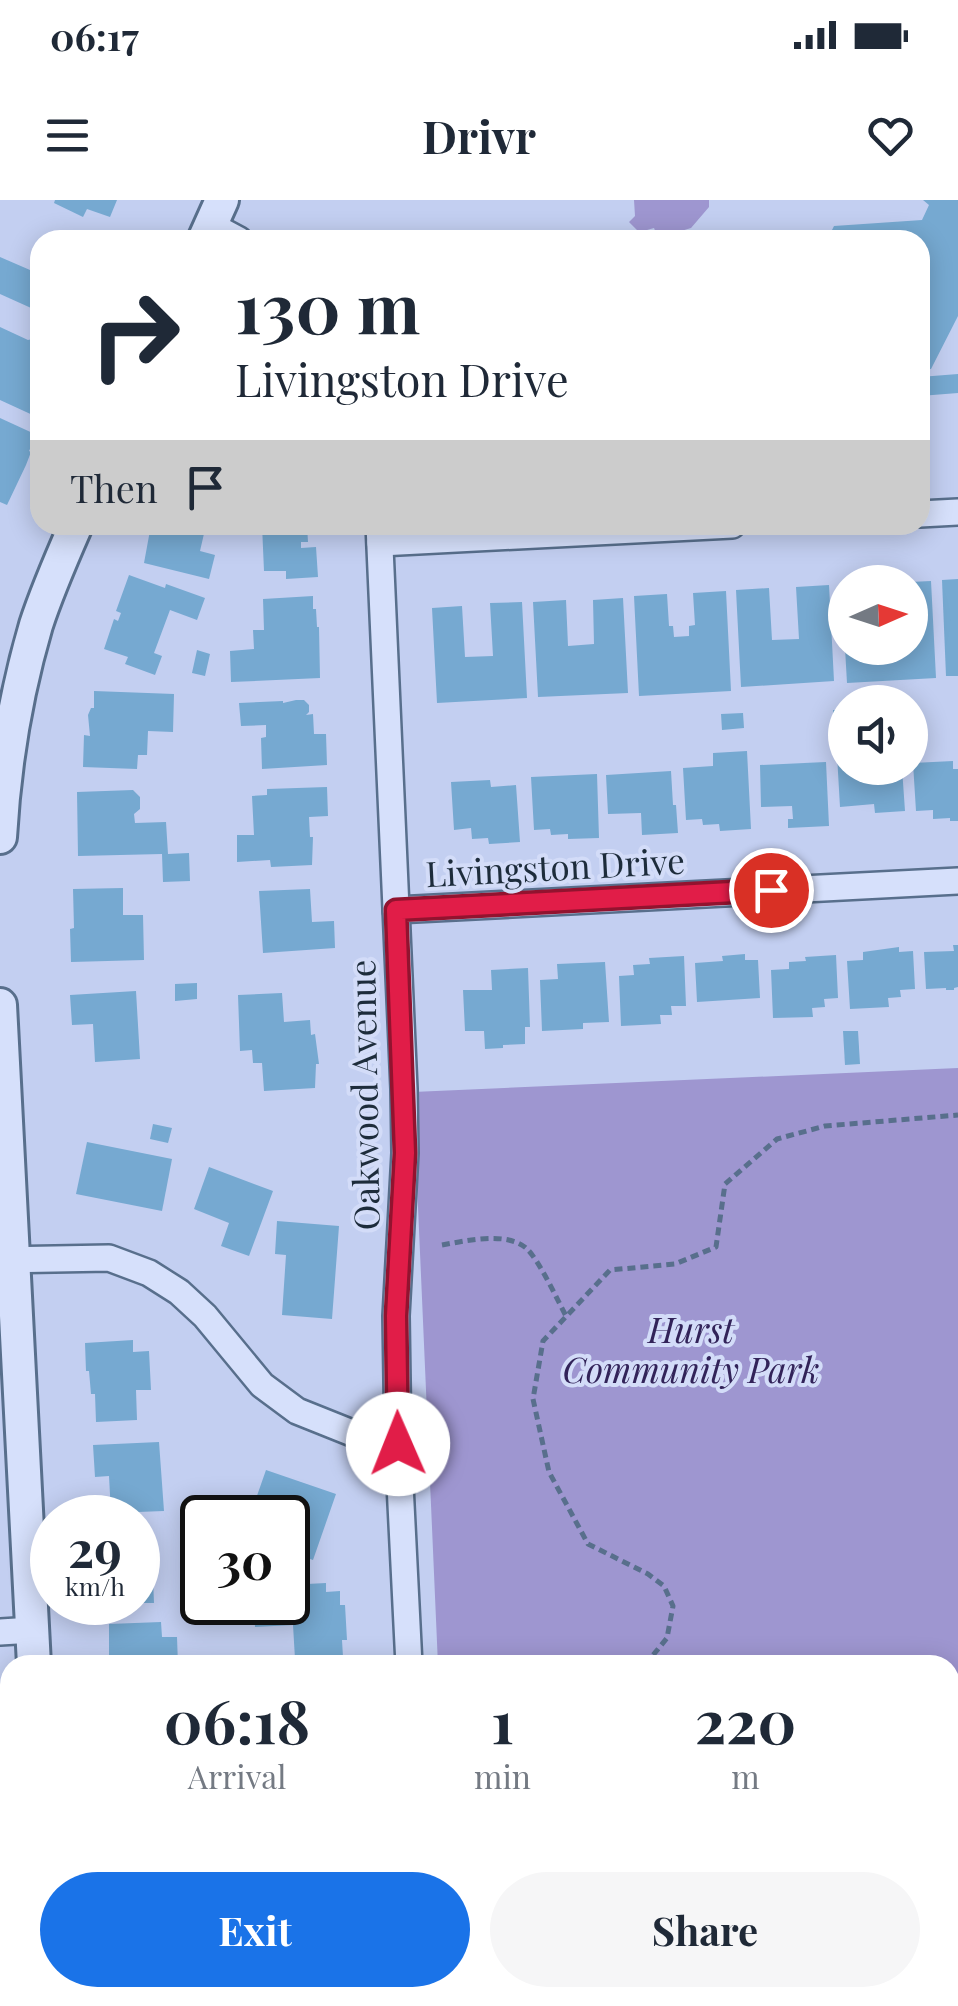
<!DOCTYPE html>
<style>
:root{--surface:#fff;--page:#f6f6f7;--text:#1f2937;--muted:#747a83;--accent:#1a73e8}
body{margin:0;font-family:"Playfair Display",serif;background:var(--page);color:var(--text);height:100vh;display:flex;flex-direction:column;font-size:38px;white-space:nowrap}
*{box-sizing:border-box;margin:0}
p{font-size:32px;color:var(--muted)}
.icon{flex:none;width:55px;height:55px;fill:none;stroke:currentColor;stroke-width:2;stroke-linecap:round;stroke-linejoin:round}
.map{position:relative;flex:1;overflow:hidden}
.sheet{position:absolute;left:0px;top:1455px;width:960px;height:352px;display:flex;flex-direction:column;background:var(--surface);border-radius:30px 30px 0 0;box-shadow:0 5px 25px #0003}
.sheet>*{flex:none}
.banner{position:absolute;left:30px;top:30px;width:900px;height:305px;border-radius:30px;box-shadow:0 5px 25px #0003;background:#fff;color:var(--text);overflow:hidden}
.needle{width:65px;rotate:87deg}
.controls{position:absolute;left:828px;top:365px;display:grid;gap:20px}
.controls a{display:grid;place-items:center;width:100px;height:100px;border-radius:50%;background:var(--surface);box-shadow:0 5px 25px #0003;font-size:50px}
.speed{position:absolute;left:30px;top:1295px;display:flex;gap:20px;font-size:50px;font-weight:700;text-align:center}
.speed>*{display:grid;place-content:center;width:130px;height:130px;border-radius:50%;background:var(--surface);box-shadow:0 5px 25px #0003;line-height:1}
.speed small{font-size:25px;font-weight:400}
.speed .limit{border:5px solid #111;border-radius:15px;background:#fff;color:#111}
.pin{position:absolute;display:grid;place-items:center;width:85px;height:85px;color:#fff;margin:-42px;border:5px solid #fff;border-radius:50%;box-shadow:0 2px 10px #0007}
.me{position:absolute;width:110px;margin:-55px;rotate:359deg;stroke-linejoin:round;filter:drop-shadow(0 0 8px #0008)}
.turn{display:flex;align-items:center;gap:35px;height:210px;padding:0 40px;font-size:45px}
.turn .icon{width:130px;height:130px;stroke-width:2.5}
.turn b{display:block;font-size:70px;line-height:85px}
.then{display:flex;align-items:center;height:95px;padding:0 40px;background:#0003;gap:20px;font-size:38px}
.eta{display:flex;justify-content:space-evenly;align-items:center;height:170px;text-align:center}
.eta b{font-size:60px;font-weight:700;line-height:70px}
.primary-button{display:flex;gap:20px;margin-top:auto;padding:20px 40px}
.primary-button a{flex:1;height:115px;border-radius:60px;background:var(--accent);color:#fff;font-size:40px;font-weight:700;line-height:115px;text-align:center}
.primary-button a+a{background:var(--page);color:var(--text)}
.status{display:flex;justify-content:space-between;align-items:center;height:70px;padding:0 50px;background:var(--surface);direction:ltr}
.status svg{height:28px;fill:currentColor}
header{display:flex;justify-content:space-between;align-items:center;height:130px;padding:0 40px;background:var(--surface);font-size:45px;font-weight:700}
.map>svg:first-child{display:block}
.green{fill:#9e96d0}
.building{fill:#76a9d1}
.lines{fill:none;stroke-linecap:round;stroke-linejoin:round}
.minor-casing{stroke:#586f8c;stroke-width:30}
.tertiary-casing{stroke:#586f8c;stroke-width:38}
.path{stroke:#586f8c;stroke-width:5;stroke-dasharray:8 5;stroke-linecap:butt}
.minor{stroke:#d6e0fb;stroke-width:25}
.tertiary{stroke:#d6e0fb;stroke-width:32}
.route-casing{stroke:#92132f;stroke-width:25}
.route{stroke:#e11d48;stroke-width:18}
.labels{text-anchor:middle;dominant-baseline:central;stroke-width:8;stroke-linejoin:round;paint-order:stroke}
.street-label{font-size:35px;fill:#1d2c3b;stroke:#d3dcf8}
.park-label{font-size:35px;font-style:italic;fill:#322359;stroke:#d3dcf8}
</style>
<div class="status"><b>06:17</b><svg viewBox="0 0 49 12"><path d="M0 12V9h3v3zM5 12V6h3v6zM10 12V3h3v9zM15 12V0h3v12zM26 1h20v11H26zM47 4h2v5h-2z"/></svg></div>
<header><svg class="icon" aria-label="menu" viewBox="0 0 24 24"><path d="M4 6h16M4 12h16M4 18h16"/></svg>Drivr<svg class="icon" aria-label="heart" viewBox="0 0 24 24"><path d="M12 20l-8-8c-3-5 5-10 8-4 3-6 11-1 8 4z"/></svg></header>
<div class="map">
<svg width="958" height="1806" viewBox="0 0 958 1806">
<rect width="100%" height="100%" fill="#c3cff1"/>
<!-- green -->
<g class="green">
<polygon points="634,0 709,0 709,7 691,28 658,38 654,28 647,30 642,35 629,22 635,16"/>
<polygon points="958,868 958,1806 453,1806 453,1798 950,1798 950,1465 438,1465 413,892"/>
</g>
<!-- building -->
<g class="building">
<polygon points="55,0 117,0 110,17 87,9 83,17 54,3"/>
<polygon points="923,0 958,0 958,116 931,169 920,170 920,40 827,40 834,26 922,20 929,5"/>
<polygon points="40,48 40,112 0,94 0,57 30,70"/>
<polygon points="0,127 28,140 32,139 39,142 40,179 37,178 34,185 37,186 34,191 40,194 40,210 37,217 0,200"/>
<polygon points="958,174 958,193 920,196 920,177"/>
<polygon points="0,218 37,235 29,251 31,252 26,265 7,305 0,302"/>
<polygon points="151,325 206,325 200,351 215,355 209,379 144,363"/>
<polygon points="262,325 307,325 308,342 301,342 301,348 316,347 318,377 286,379 286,371 264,371"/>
<polygon points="129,375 165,388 166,384 205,398 197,420 170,410 154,453 162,456 155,475 125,464 128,457 104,449 114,419 118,421 121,413 116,411"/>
<polygon points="958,379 958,476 946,476 942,380"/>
<polygon points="931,381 936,478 847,483 845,448 910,448 910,382"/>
<polygon points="829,385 834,481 741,487 736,390 769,388 772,440 799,439 796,387"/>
<polygon points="726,391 731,491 639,496 634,396 667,394 669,426 673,426 674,437 689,436 689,426 695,425 693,393"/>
<polygon points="313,396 313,409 316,409 317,427 319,427 320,478 231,482 230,451 254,449 253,430 264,430 263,399"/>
<polygon points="623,398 628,493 538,497 533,402 566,400 568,446 594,444 593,400"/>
<polygon points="522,402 527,498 437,503 432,408 462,406 465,457 493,456 490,403"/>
<polygon points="197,450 210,454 205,476 192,473"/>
<polygon points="94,491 174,494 173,532 148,531 147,555 138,555 137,569 83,567 84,535 90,536 88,515 91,508 94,508"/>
<polygon points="296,500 304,500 309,505 309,512 306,515 313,514 314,534 326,534 327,565 262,569 261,538 266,537 266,525 241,526 239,503 283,501 283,503"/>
<rect x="833" y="510" width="12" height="21"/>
<polygon points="743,513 744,528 722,530 721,514"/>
<polygon points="747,551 751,629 720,631 719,624 703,625 702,619 686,620 683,568 713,566 713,553"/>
<polygon points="845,554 845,568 902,568 905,611 875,613 874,604 840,607 837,555"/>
<polygon points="953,561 953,569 958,569 958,621 950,621 950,618 933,619 933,610 916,611 913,563"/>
<polygon points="826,562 829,626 788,628 788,619 793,619 792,606 761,607 760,565"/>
<polygon points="671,571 673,605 676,605 678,633 642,635 641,613 608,614 606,575"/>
<polygon points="597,574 599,638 568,639 568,634 551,635 550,629 534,630 531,577"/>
<polygon points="490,580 491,587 516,585 520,642 489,644 488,638 472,639 471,628 454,630 451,582"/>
<polygon points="327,587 328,616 309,617 310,637 313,637 312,665 271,667 270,660 237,662 237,635 254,635 252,596 267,595 267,589"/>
<polygon points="133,590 140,597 140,609 134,614 135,623 166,622 168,654 189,653 190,681 163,682 162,654 78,656 77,592"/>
<polygon points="123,688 123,715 143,715 144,760 71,762 70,729 74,728 73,689"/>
<polygon points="310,689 312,722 334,721 335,748 263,753 259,691"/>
<polygon points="953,745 958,745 958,787 954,788 954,790 946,790 946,788 926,789 924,752 954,751"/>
<polygon points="899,747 899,752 913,751 915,789 900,790 901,797 888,798 889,807 850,809 847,761 863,760 863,752"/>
<polygon points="745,754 745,760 758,760 760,798 697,802 695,763 723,761 722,756"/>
<polygon points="836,755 838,798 824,799 825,807 812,808 813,817 773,818 771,770 789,769 789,762 806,761 805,757"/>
<polygon points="684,756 686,806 671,806 672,815 660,815 661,824 621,826 619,776 634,775 633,765 650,764 649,758"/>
<polygon points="605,762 609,822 583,823 583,829 542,831 540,780 558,779 557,764"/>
<polygon points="528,768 530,827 525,827 525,844 503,845 503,848 485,849 484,831 465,831 463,790 492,790 491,770"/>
<polygon points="197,783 197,799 175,801 175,784"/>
<polygon points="136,791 140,859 95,862 93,824 72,825 70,795"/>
<polygon points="282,793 284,822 310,820 311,835 315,834 319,864 316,864 315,888 264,891 262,863 253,863 252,850 240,851 238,795"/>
<polygon points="843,831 858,831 860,864 845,865"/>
<polygon points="153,924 172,928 168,943 150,939"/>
<polygon points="87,942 172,959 162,1011 76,994"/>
<polygon points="209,967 273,991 249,1056 221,1046 229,1023 194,1009"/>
<polygon points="277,1021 339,1026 332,1119 282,1115 286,1055 275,1054"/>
<polygon points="133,1140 133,1152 149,1151 151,1190 136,1190 137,1220 96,1222 95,1194 91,1194 89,1171 86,1171 85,1143"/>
<polygon points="159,1242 164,1311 111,1313 109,1276 95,1277 93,1245"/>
<polygon points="266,1270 336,1294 313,1360 288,1351 288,1318 278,1318 279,1316 253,1307"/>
<polygon points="138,1331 151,1331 154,1403 138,1403"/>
<polygon points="326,1383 326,1392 340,1391 340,1405 345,1405 347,1440 342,1440 343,1457 295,1459 293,1425 255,1427 254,1402 288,1402 288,1385"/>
<polygon points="161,1422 162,1437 177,1437 178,1465 109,1465 109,1424"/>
<polygon points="118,1798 170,1798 171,1806 118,1806"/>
<rect x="286" y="1798" width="67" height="8"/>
</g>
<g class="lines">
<defs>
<g id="minor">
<polyline points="211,25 239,40"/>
<polyline points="920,314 958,312"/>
<polyline points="379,325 404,889 405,953 396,1116 398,1244 409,1465"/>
<polyline points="380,343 732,325"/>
<polyline points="396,710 958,681"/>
<polyline points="0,1060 109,1058 149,1073 179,1092 205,1116 262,1185 297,1211 367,1239 398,1244"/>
<polyline points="0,1432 33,1430"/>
<polyline points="424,1798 424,1806"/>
<polyline points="0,1801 47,1798"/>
</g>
<g id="tertiary">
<polyline points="204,40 222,0"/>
<path d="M0,637C4,566 16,493 36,425C47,391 62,357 76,325"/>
<polyline points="0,805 34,1465"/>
<polyline points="47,1798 47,1806"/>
</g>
</defs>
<!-- minor casing -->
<use href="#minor" class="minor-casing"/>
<!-- tertiary casing -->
<use href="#tertiary" class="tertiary-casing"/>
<!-- path -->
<g class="path">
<path d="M442,1045C465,1041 506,1031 526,1048C538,1058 558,1101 566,1116"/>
<polyline points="645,1465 667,1438 673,1406 664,1386 648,1374 588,1344 549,1272 533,1199 543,1141 610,1070 675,1064 716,1047 725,984 777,939 825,926 958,915"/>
<polyline points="950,1653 958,1660"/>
<polyline points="950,1749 958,1749"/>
</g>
<!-- minor -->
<use href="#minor" class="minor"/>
<!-- tertiary -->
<use href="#tertiary" class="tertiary"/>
</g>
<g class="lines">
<defs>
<polyline id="route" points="398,1244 396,1116 405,953 396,710 771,690"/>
</defs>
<!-- route casing -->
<use href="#route" class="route-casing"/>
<!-- route -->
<use href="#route" class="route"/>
</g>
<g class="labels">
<!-- street labels -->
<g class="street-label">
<text transform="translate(555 666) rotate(-3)">Livingston Drive</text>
<text transform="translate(363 895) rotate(-91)">Oakwood Avenue</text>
</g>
<!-- park labels -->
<g class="park-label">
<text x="691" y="1128">Hurst<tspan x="691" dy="40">Community Park</tspan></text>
</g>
</g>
</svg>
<div class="controls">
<a><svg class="needle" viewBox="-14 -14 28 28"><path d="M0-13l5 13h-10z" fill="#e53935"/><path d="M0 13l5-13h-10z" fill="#747a83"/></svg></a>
<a><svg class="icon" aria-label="sound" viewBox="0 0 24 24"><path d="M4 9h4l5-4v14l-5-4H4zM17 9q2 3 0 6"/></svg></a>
</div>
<div class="speed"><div>29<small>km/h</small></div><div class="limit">30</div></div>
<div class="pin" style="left:771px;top:690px;background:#d93025"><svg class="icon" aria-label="arrive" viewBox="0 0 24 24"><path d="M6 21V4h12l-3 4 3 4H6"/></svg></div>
<svg class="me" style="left:398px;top:1244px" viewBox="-20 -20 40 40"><circle r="19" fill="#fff"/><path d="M0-13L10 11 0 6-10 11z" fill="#e11d48"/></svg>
<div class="banner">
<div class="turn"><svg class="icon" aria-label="right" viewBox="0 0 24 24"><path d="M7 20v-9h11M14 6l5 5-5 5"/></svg><div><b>130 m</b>Livingston Drive</div></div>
<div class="then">Then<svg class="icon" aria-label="arrive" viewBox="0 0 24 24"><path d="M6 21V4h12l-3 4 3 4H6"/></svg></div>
</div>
<section class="sheet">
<div class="eta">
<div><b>06:18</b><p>Arrival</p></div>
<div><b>1</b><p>min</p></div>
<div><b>220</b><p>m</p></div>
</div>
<div class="primary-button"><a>Exit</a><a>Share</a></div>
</section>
</div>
